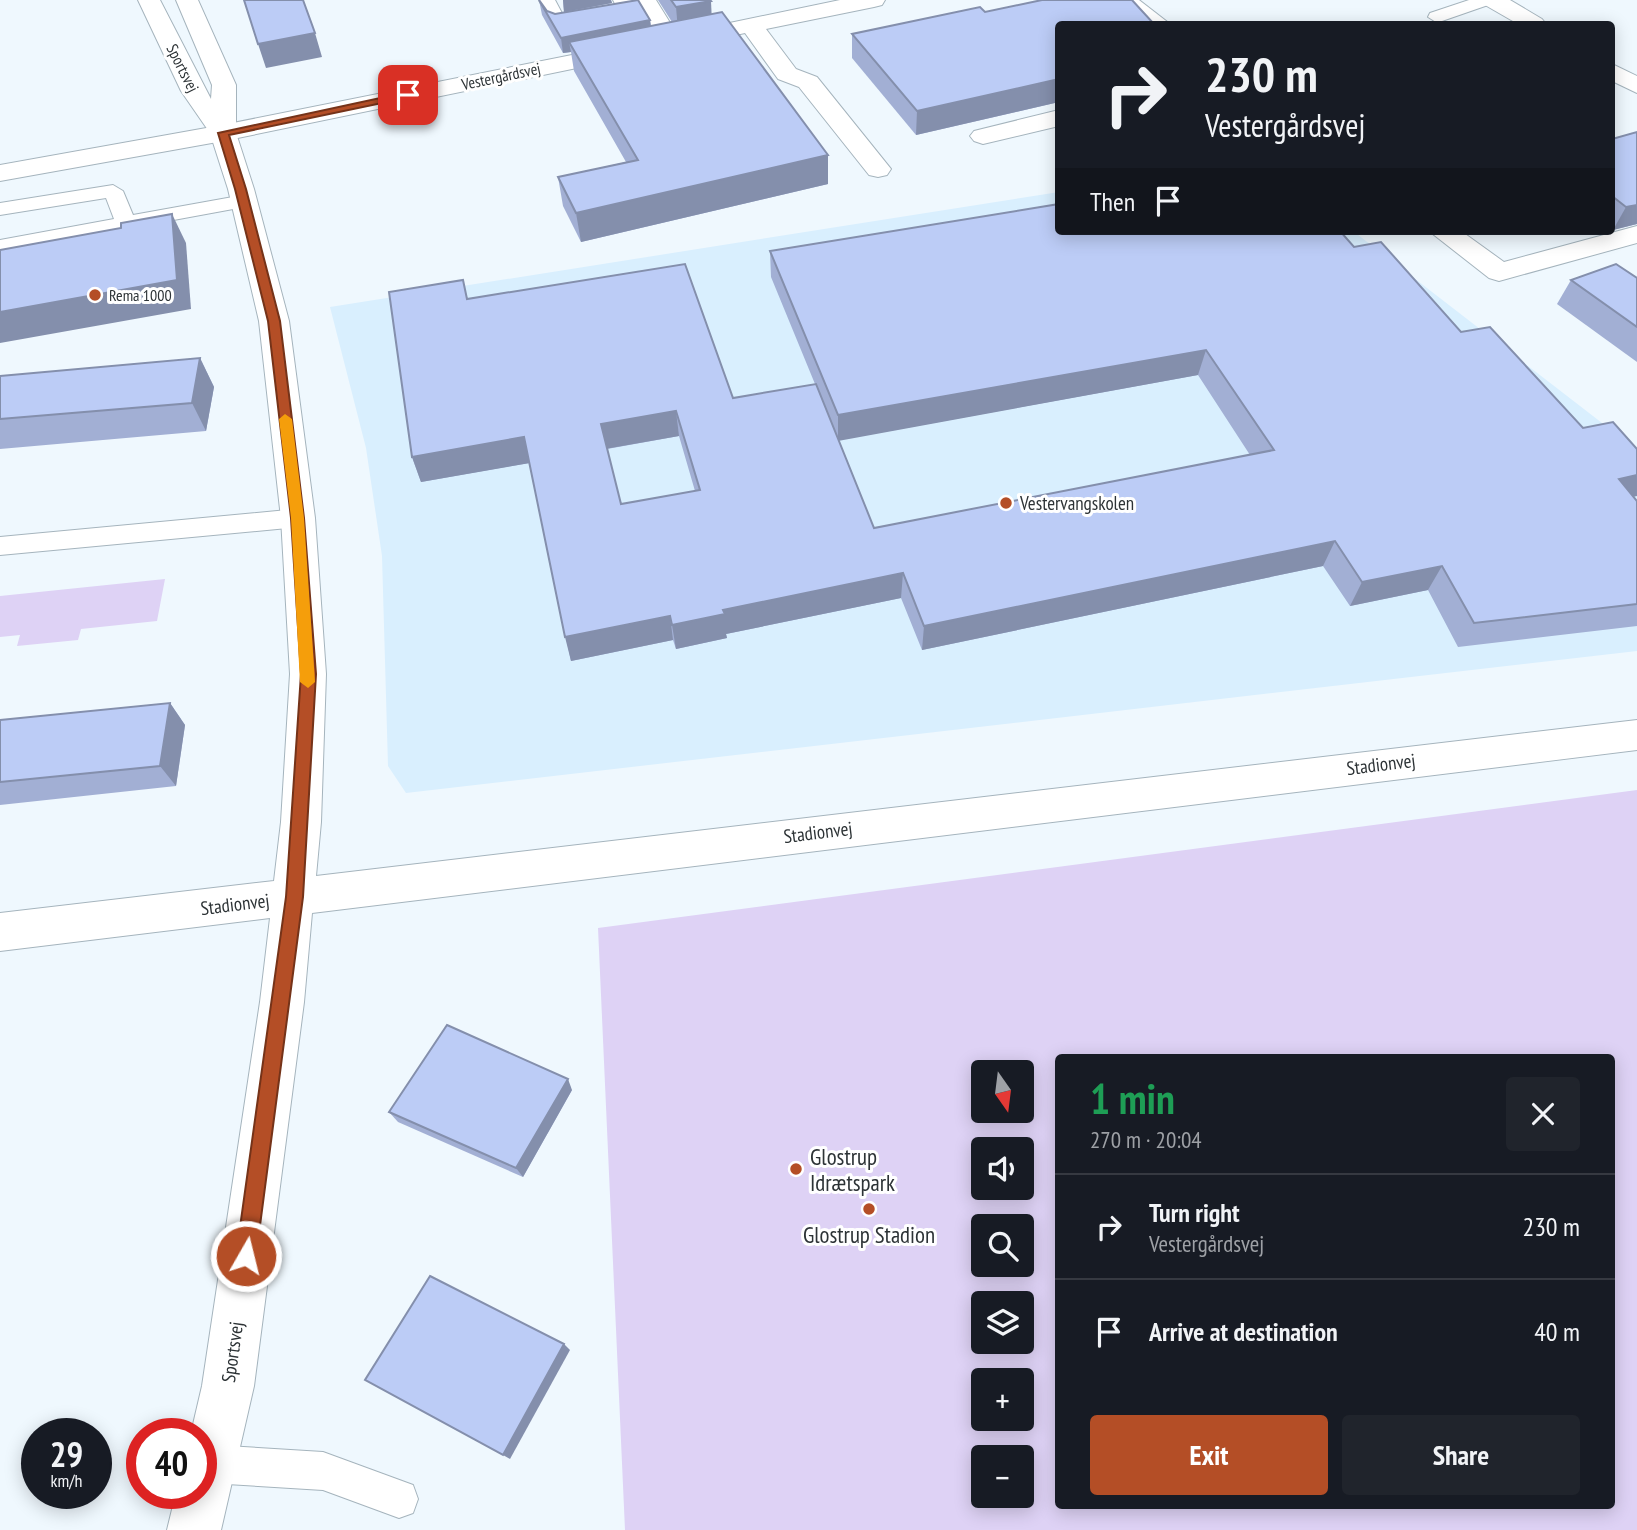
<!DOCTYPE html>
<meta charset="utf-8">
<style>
:root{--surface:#171b24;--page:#20242c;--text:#f1f3f6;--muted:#9ea1a6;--line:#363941;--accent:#b44e26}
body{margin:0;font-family:"PT Sans Narrow",sans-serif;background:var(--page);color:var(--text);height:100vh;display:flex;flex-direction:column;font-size:26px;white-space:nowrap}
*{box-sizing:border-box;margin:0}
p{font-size:23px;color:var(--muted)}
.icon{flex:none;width:38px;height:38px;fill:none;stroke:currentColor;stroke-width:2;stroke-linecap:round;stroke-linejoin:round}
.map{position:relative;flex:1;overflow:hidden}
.drawer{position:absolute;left:1055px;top:1054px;width:560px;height:455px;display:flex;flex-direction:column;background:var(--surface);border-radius:7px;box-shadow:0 4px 18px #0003}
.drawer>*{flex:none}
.guide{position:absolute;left:1055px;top:21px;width:560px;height:214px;border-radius:7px;box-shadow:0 4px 18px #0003;background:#171b24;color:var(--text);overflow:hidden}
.needle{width:46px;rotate:166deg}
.buttons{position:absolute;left:971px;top:1060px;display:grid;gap:14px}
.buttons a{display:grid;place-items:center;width:63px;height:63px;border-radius:7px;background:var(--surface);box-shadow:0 4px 18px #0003;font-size:35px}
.speed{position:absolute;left:21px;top:1418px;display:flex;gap:14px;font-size:35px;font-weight:700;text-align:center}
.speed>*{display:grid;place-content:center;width:91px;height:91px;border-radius:50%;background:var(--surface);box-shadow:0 4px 18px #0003;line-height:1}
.speed small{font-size:18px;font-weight:400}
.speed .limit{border:10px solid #d22;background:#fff;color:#111}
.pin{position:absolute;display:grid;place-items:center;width:60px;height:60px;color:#fff;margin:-30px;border-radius:14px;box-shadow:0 4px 10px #0006}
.me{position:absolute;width:77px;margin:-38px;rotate:8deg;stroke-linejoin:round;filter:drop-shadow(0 0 5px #0008)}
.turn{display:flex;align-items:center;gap:24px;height:147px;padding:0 35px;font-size:32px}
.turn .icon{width:91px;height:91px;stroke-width:2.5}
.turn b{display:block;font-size:49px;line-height:60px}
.then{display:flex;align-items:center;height:66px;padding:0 35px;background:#0003;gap:14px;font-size:26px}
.round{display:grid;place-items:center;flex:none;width:74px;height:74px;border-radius:7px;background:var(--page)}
.overview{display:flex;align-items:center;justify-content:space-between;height:119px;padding:0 35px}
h1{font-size:42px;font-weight:800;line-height:52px;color:#1e9e55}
.primary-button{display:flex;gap:14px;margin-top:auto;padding:14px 35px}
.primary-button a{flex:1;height:80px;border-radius:7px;background:var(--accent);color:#fff;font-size:28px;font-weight:800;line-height:80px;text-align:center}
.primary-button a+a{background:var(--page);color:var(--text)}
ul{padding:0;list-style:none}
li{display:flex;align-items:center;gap:21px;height:105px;padding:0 35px;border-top:2px solid var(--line)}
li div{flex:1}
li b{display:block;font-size:26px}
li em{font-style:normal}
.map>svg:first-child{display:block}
.built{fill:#d9effe}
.green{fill:#ded2f5;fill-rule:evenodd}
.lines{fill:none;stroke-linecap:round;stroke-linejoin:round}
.service-casing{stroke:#a5b4bd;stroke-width:2}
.minor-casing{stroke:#a5b4bd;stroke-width:2}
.tertiary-casing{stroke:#a5b4bd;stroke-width:2}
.service{fill:#fff;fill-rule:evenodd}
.minor{fill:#fff;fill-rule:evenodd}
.tertiary{fill:#fff;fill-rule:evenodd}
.wall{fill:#a2afd4;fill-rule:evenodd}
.shaded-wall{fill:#848fac}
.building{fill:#bcccf6;stroke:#848fac;stroke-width:2;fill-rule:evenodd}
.route{fill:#b44e26;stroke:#753319;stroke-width:2}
.slow{fill:#f59e0b}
.poi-dot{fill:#b44e26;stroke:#fff;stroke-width:2.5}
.labels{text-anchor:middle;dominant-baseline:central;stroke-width:6;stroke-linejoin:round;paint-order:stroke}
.far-street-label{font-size:16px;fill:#2d3336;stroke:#fff}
.far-poi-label{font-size:16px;fill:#2d3336;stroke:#fff;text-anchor:start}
.poi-label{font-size:19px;fill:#2d3336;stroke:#fff;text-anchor:start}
.street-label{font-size:19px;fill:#2d3336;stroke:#fff}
.near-poi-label{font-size:23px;fill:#2d3336;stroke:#fff;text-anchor:start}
</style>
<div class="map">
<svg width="1637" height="1530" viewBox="0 0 1637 1530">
<rect width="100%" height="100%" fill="#eff8fe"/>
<!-- built -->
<polygon class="built" points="1059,192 1059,231 1353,231 1637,450 1637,651 406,793 388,766 382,556 366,448 330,307"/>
<!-- green -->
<g class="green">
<polygon points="165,579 157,621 81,629 78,640 17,646 20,635 0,637 0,596"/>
<path d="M1637,790V1530H625L598,928ZM1059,1057H1612V1505H1059ZM984,1073H1022V1111H984ZM984,1150H1022V1188H984ZM984,1227H1022V1265H984ZM984,1304H1022V1342H984ZM984,1381H1022V1419H984ZM984,1458H1022V1496H984Z"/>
</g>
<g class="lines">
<defs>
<g id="service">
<path d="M539,0H555L563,15L588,10L596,15C588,23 563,27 552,25Z"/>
<polygon points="1469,0 1493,0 1491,4 1442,21 1436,22 1428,17 1430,13"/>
<polygon points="113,185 123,191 133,215 244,195 254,201 244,207 0,252 0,240 114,219 106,198 0,215 0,203"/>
<polygon points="298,509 307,512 310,518 307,524 298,527 0,555 0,537"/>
<polygon points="210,1445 323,1452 413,1485 418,1499 413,1513 399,1518 323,1490 210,1483 201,1480 201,1448"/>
</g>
<g id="minor">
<polygon points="613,0 656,0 677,34 840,0 885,0 882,5 874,7 766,29 796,69 817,77 891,169 887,175 878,177 869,175 799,87 778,79 745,33 671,49 663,47 641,12 628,15 620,13"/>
<polygon points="1113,0 1139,0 1170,24 1143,24"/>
<polygon points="1482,0 1510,0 1542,19 1546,24 1518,24 1485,5"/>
<polygon points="622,45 630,47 634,52 630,57 223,141 0,181 0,165 223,125"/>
<polygon points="1612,64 1637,76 1637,93 1612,81"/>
<polygon points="1059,110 1059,126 983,144 974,141 970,136 974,131"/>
<polygon points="1637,226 1637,243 1499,281 1489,278 1429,231 1461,231 1504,262"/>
</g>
<polygon id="tertiary" points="138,0 160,0 211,99 212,85 176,0 198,0 236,85 236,133 254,189 289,321 315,518 326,674 321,822 316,876 1637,720 1637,750 312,913 304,1002 254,1386 221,1530 167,1530 176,1493 201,1493 201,1433 191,1433 202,1386 260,1002 270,918 0,951 0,913 274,881 281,822 290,674 281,518 259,321 228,189 210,133 181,91"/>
</defs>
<!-- service casing -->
<use href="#service" class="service-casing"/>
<!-- minor casing -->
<use href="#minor" class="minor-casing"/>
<!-- tertiary casing -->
<use href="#tertiary" class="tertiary-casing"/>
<!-- service -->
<use href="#service" class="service"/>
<!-- minor -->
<use href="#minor" class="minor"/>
<!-- tertiary -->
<use href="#tertiary" class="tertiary"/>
</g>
<!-- wall -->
<g class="wall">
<polygon points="539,0 547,11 555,14 564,12 563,0 611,0 612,3 567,12 650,20 651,26 672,22 658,0 710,0 711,14 828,155 828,184 581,242 563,206 558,177 626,162 574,71 571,52 563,53 542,15"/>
<polygon points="1059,24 1059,102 916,135 852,58 852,34"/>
<polygon points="1637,132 1637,224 1613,230 1612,229 1612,139"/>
<path d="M1354,247L1461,332L1637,501V626L1458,647L1428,590L1350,606L1323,566L922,650L901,598L726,634L727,638L676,649L673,640L571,661L529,463L421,482L412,457L468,299L733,398L815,384L771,277L770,251ZM1198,375L1250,455L874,528L839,440ZM679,436L695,491L621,504L607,449Z"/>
<polygon points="1637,278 1637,362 1557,304 1571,280"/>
<polygon points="200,358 214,387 206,431 0,449 0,376"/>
<polygon points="170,703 185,725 176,786 0,805 0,720"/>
<polygon points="572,1090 523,1177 398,1122 389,1112"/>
</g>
<!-- shaded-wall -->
<g class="shaded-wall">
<polygon points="563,0 611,0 612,3 564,12"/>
<polygon points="711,1 712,23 678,30 676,7"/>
<polygon points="650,20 652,35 569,42 571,52 563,53 561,38"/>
<polygon points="315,33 322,57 266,68 258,44"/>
<polygon points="1059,79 1059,102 916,135 917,111"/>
<polygon points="828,155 828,184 581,242 576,213"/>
<polygon points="1637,205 1637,224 1613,230 1626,207"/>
<polygon points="172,214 186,243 191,309 0,343 0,312"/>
<polygon points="1206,350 1198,375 838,441 838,415"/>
<polygon points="200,358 214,387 206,431 192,403"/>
<polygon points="676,411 679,436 605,449 601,424"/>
<polygon points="524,437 530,463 421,482 412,457"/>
<polygon points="1637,475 1637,496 1601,505 1619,479"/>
<polygon points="1335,541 1323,566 922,650 924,626"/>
<polygon points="1442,566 1428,590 1350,606 1362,582"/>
<polygon points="903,573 901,598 726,634 727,638 676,649 672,625 723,610"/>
<polygon points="670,616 673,640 571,661 565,637"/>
<polygon points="170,703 185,725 176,786 160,766"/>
<polygon points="568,1079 572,1090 523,1177 516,1168"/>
<polygon points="564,1344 570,1350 510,1459 503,1455"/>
</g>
<!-- building -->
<g class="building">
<polygon points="244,0 303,0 315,33 258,44"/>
<polygon points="539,0 547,11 555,14 638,0 650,20 561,38"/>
<polygon points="671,0 710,0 711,1 676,7"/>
<polygon points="1042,0 1132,0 1154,24 1059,24 1059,79 917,111 852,34 980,7 985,12"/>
<polygon points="722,12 828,155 576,213 558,177 638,160 569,42"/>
<polygon points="1637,132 1637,205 1626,207 1612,196 1612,139"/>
<path d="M1059,204V231H1340L1354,247L1381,242L1461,332L1490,327L1583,428L1613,422L1637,449V475L1619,479L1637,501V604L1474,623L1442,566L1362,582L1335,541L924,626L903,573L723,610L725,614L672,625L670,616L565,637L524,437L412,457L389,292L463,280L467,299L685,264L733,398L816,384L874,528L1274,450L1206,350L838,415L770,251ZM676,411L700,490L621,504L601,424Z"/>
<polygon points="172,214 177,280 0,312 0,250 121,228 121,223"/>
<polygon points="1616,264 1637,278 1637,327 1571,280"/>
<polygon points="200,358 192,403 0,419 0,376"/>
<polygon points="170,703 160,766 0,782 0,720"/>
<polygon points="447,1025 568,1079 516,1168 389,1112"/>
<polygon points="430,1276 564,1344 503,1455 365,1380"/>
</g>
<!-- route -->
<polygon class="route" points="408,92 411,93 411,97 229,135 246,189 280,321 304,518 316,674 303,897 256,1256 253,1263 246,1266 239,1263 236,1256 286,897 301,674 291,518 268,321 235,189 218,133"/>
<!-- slow -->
<polygon class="slow" points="285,414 292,419 304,518 315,682 308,688 300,682 291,518 279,419"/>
<!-- markers -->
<g class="poi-dot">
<circle cx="95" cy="295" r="7"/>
<circle cx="1006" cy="503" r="7"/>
<circle cx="796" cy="1169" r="7"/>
<circle cx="869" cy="1209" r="7"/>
</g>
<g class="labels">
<!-- far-street labels -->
<g class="far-street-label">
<text transform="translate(183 68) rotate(63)">Sportsvej</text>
<text transform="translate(501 76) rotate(-12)">Vestergårdsvej</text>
</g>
<!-- far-poi labels -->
<g class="far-poi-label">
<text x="109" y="295">Rema 1000</text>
</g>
<!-- poi labels -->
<g class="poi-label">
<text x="1020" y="503">Vestervangskolen</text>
</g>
<!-- street labels -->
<g class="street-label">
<text transform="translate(1381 764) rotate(-7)">Stadionvej</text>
<text transform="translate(818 832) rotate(-7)">Stadionvej</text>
<text transform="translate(235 904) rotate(-7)">Stadionvej</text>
<text transform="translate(232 1352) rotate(-82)">Sportsvej</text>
</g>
<!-- near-poi labels -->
<g class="near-poi-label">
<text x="810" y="1156">Glostrup<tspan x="810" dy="26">Idrætspark</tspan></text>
<text x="869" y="1234" text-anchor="middle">Glostrup Stadion</text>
</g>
</g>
</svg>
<div class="buttons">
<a><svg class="needle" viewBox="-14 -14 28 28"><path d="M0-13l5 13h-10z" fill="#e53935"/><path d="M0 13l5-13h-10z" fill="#9ea1a6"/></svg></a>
<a><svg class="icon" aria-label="sound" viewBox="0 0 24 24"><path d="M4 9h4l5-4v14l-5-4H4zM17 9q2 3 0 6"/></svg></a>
<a><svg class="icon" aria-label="search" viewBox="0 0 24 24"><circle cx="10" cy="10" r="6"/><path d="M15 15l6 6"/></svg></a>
<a><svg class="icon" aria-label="layers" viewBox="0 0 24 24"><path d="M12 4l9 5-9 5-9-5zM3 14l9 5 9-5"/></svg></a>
<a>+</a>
<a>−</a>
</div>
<div class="speed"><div>29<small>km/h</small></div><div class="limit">40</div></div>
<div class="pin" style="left:408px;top:95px;background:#d93025"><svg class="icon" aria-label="arrive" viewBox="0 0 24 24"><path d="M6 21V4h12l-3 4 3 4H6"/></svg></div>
<svg class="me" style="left:246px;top:1256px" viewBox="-20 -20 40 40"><circle r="17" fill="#b44e26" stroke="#fff" stroke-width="3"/><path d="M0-11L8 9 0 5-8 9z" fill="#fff"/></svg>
<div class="guide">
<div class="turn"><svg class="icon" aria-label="right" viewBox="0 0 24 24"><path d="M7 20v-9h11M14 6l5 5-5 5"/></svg><div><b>230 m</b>Vestergårdsvej</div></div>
<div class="then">Then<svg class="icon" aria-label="arrive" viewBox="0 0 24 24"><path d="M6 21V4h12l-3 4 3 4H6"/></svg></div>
</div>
<section class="drawer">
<div class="overview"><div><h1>1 min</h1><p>270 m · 20:04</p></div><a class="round"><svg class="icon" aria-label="close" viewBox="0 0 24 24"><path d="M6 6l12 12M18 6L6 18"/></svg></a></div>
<ul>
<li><svg class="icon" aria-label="right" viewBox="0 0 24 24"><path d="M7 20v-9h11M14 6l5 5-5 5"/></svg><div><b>Turn right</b><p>Vestergårdsvej</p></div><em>230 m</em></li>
<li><svg class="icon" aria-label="arrive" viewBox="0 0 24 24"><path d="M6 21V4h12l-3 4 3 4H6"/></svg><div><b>Arrive at destination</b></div><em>40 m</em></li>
</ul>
<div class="primary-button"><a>Exit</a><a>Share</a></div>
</section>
</div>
